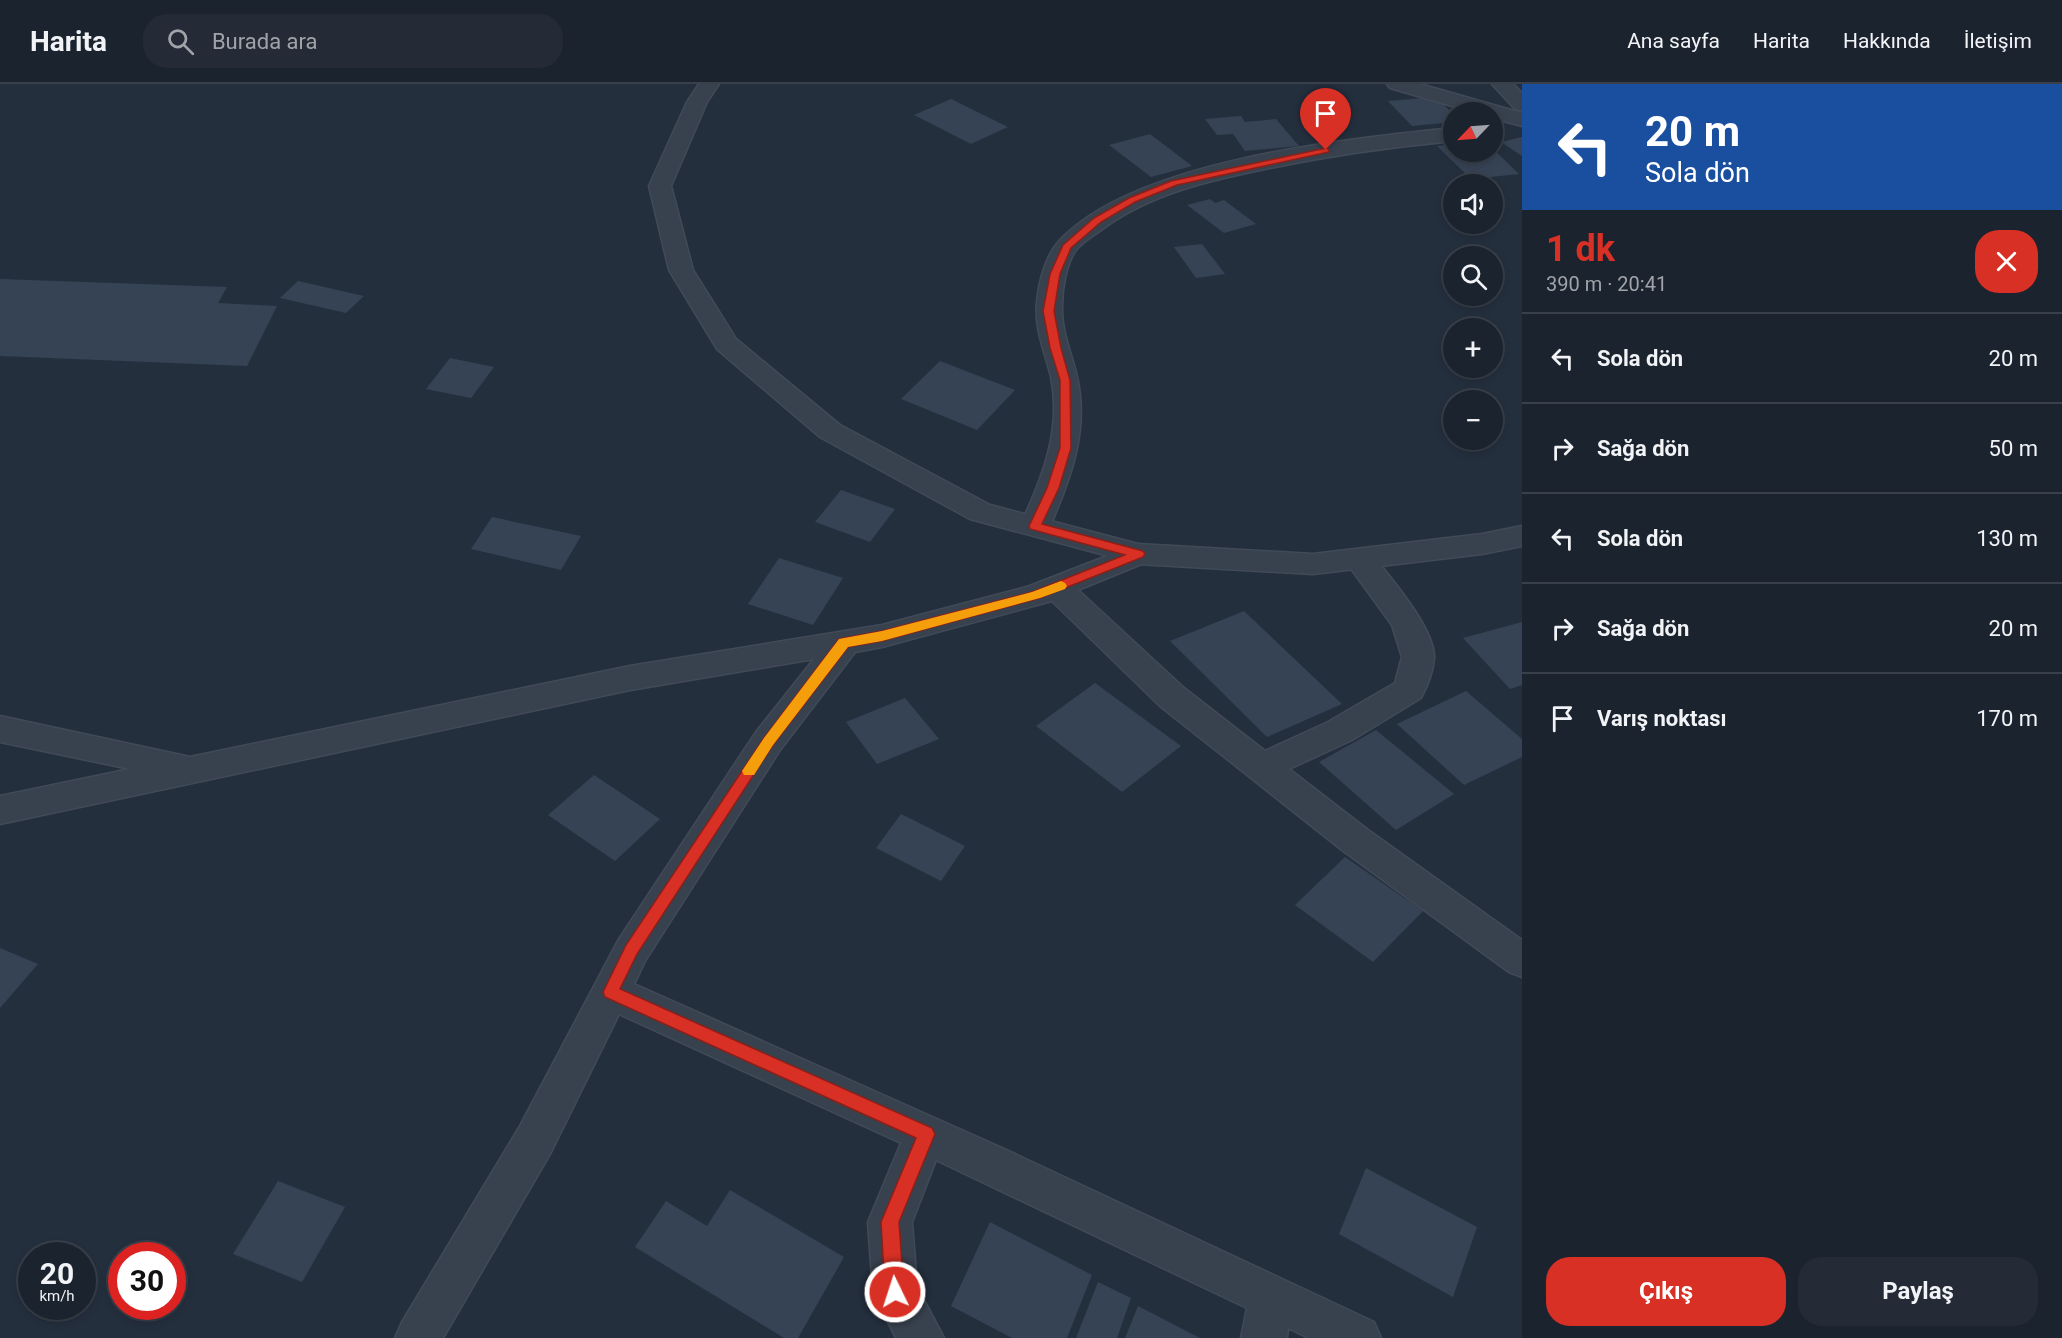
<!DOCTYPE html>
<html lang="tr">
<meta charset="utf-8">
<style>
:root{--surface:#1b232e;--page:#242b36;--text:#f1f3f6;--muted:#a0a4aa;--line:#39404a;--accent:#d93025}
body{margin:0;font-family:Roboto,sans-serif;background:var(--page);color:var(--text);height:100vh;display:flex;flex-direction:column;font-size:22px;white-space:nowrap}
*{box-sizing:border-box;margin:0}
p{font-size:20px;color:var(--muted)}
.icon{flex:none;width:33px;height:33px;fill:none;stroke:currentColor;stroke-width:2;stroke-linecap:round;stroke-linejoin:round}
.map{position:relative;flex:1;overflow:hidden}
.drawer{display:flex;flex-direction:column;background:var(--surface);width:540px}
.drawer>*{flex:none}
.hud{background:#1a4fa0;color:#fff;overflow:hidden}
.needle{width:39px;rotate:245deg}
.controls{position:absolute;left:1443px;top:18px;display:grid;gap:12px}
.controls a{display:grid;place-items:center;width:60px;height:60px;border-radius:50%;background:var(--surface);box-shadow:0 3px 9px #0003,0 0 0 2px var(--line);font-size:30px}
.speed{position:absolute;left:18px;top:1158px;display:flex;gap:12px;font-size:30px;font-weight:700;text-align:center}
.speed>*{display:grid;place-content:center;width:78px;height:78px;border-radius:50%;background:var(--surface);box-shadow:0 3px 9px #0003,0 0 0 2px var(--line);line-height:1}
.speed small{font-size:15px;font-weight:400}
.speed .limit{border:9px solid #d22;background:#fff;color:#111}
.pin{position:absolute;display:grid;place-items:center;width:51px;height:51px;color:#fff;margin:-62px -26px;border-radius:50% 50% 50% 0;rotate:-45deg;box-shadow:0 0 6px #0007}
.pin .icon{rotate:45deg}
.me{position:absolute;width:66px;margin:-33px;rotate:356deg;stroke-linejoin:round;filter:drop-shadow(0 0 4px #0008)}
.turn{display:flex;align-items:center;gap:21px;height:126px;padding:0 24px;font-size:27px}
.turn .icon{width:78px;height:78px;stroke-width:2.5}
.turn b{display:block;font-size:42px;line-height:51px}
.round{display:grid;place-items:center;flex:none;width:63px;height:63px;border-radius:24px;background:var(--page)}
.overview{display:flex;align-items:center;justify-content:space-between;height:102px;padding:0 24px}
h1{font-size:36px;font-weight:700;line-height:45px;color:var(--accent)}
.button{display:flex;gap:12px;margin-top:auto;padding:12px 24px}
.button a{flex:1;height:69px;border-radius:24px;background:var(--accent);color:#fff;font-size:24px;font-weight:700;line-height:69px;text-align:center}
.button a+a{background:var(--page);color:var(--text)}
ul{padding:0;list-style:none}
li{display:flex;align-items:center;gap:18px;height:90px;padding:0 24px;border-top:2px solid var(--line)}
li div{flex:1}
li b{display:block;font-size:22px}
li em{font-style:normal}
header{display:flex;align-items:center;gap:36px;box-sizing:border-box;height:84px;padding:0 30px;background:var(--surface);border-bottom:2px solid var(--line)}
header strong{font-size:28px}
nav{display:flex;gap:33px;margin-inline-start:auto;font-size:21px}
.search{width:420px;height:54px;background:var(--page);display:flex;align-items:center;gap:15px;box-sizing:border-box;padding:0 21px;border-radius:24px;color:var(--muted);font-size:22px}
main{display:flex;flex:1;min-height:0}
.map>svg:first-child{display:block}
.building{fill:#364354}
.lines{fill:none;stroke-linecap:round;stroke-linejoin:round}
.minor-casing{stroke:#414a57;stroke-width:3}
.tertiary-casing{stroke:#414a57;stroke-width:3}
.minor{fill:#38414e;fill-rule:evenodd}
.tertiary{fill:#38414e;fill-rule:evenodd}
.route{fill:#d93025;stroke:#8d1f18;stroke-width:1.5}
.slow{fill:#f59e0b}
</style>
<header>
<strong>Harita</strong>
<div class="search"><svg class="icon" aria-label="search" viewBox="0 0 24 24"><circle cx="10" cy="10" r="6"/><path d="M15 15l6 6"/></svg>Burada ara</div>
<nav><a>Ana sayfa</a><a>Harita</a><a>Hakkında</a><a>İletişim</a></nav>
</header>
<main>
<div class="map">
<svg width="1522" height="1254" viewBox="0 0 1522 1254">
<rect width="100%" height="100%" fill="#242f3e"/>
<!-- building -->
<g class="building">
<polygon points="1436,13 1454,31 1454,38 1412,42 1388,17"/>
<polygon points="951,15 1008,43 971,60 914,31"/>
<polygon points="1241,32 1245,38 1276,35 1299,62 1245,67 1233,50 1217,51 1205,35"/>
<polygon points="1150,50 1192,82 1151,93 1109,61"/>
<polygon points="1522,53 1522,72 1501,58"/>
<polygon points="1454,60 1454,68 1492,68 1492,64 1519,90 1471,95 1437,62"/>
<polygon points="1210,115 1215,119 1224,116 1256,140 1224,149 1187,121"/>
<polygon points="1202,160 1225,190 1196,194 1174,163"/>
<polygon points="0,195 227,203 218,219 277,222 247,282 0,272"/>
<polygon points="298,197 364,212 346,229 280,214"/>
<polygon points="450,274 494,283 471,314 426,305"/>
<polygon points="940,277 1015,306 977,346 901,315"/>
<polygon points="841,406 895,425 870,458 815,438"/>
<polygon points="492,433 581,452 561,486 471,465"/>
<polygon points="779,474 843,494 813,541 748,520"/>
<polygon points="1244,527 1342,620 1267,653 1170,557"/>
<polygon points="1522,538 1522,601 1510,605 1463,554"/>
<polygon points="1095,599 1181,662 1122,708 1036,642"/>
<polygon points="1466,607 1522,655 1522,673 1464,701 1397,640"/>
<polygon points="905,614 939,655 877,680 846,638"/>
<polygon points="1376,646 1454,710 1396,746 1319,678"/>
<polygon points="594,691 660,735 615,777 548,731"/>
<polygon points="901,730 965,762 941,797 876,764"/>
<polygon points="1345,773 1423,827 1373,878 1295,821"/>
<polygon points="0,864 38,880 0,924"/>
<polygon points="1366,1084 1477,1143 1453,1213 1339,1150"/>
<polygon points="278,1097 345,1123 302,1198 233,1170"/>
<polygon points="730,1106 844,1173 798,1254 784,1254 635,1163 666,1117 707,1142"/>
<polygon points="990,1138 1092,1191 1067,1254 1012,1254 951,1222"/>
<polygon points="1098,1198 1131,1214 1117,1254 1076,1254"/>
<polygon points="1138,1222 1200,1254 1125,1254"/>
</g>
<g class="lines">
<defs>
<g id="minor">
<polygon points="1387,0 1420,0 1522,29 1522,42 1492,34 1492,28 1473,28 1390,4"/>
<polygon points="1492,0 1513,0 1522,9 1522,27 1515,25"/>
<path d="M1454,44V57C1390,63 1327,72 1265,85C1207,97 1149,110 1101,146C1093,152 1082,158 1076,166C1066,180 1062,205 1062,223C1061,247 1072,270 1077,293C1089,346 1071,394 1050,442L1045,449L1035,452L1025,449L1020,442C1042,395 1062,346 1051,293C1045,268 1034,244 1037,218C1039,197 1046,170 1061,155C1138,76 1346,55 1454,44Z"/>
<path d="M1138,460L1149,463L1153,470L1149,477L1078,506L1184,604L1265,667L1328,638L1395,599L1402,573L1392,541L1344,475L1348,468L1359,465L1370,468C1388,491 1436,545 1434,575C1433,587 1427,603 1421,614L1352,656L1289,685L1368,746L1522,856V893L1509,888L1342,766L1160,622L1052,517L882,563L855,568L780,666L645,877L634,900L1002,1064L1374,1238L1381,1254H1309L1288,1244L1287,1254H1241L1247,1224L936,1076L912,1138L917,1203L944,1254H896L873,1208L868,1138L901,1059L619,930L550,1070L443,1254H395L402,1238L520,1042L619,855L756,648L814,575L630,606L0,740V712L130,685L0,658V632L190,673L630,582L882,541L1027,503Z"/>
</g>
<polygon id="tertiary" points="699,0 719,0 707,18 671,102 693,186 736,255 840,341 990,421 1138,460 1313,470 1482,450 1522,442 1522,462 1482,470 1313,490 1138,480 970,435 820,353 717,265 669,186 649,102 687,18"/>
</defs>
<!-- minor casing -->
<use href="#minor" class="minor-casing"/>
<!-- tertiary casing -->
<use href="#tertiary" class="tertiary-casing"/>
<!-- minor -->
<use href="#minor" class="minor"/>
<!-- tertiary -->
<use href="#tertiary" class="tertiary"/>
</g>
<!-- route -->
<polygon class="route" points="1326,64 1329,65 1329,68 1177,101 1135,118 1101,138 1071,164 1060,190 1054,227 1061,264 1070,296 1071,364 1059,404 1042,440 1143,467 1145,470 1143,473 1040,514 882,557 848,563 773,661 637,870 620,905 932,1044 935,1050 899,1138 904,1208 901,1214 895,1217 888,1214 885,1208 881,1138 916,1054 605,913 603,908 626,861 764,654 839,555 882,547 1032,508 1125,471 1030,445 1029,442 1047,404 1060,364 1060,296 1050,264 1043,227 1050,190 1063,161 1094,134 1129,114 1171,97"/>
<!-- slow -->
<polygon class="slow" points="1061,497 1065,499 1067,502 1065,505 1040,514 882,557 848,563 773,661 754,691 744,691 742,687 764,654 839,555 882,547 1032,508"/>
</svg>
<div class="controls">
<a><svg class="needle" viewBox="-14 -14 28 28"><path d="M0-13l5 13h-10z" fill="#e53935"/><path d="M0 13l5-13h-10z" fill="#a0a4aa"/></svg></a>
<a><svg class="icon" aria-label="sound" viewBox="0 0 24 24"><path d="M4 9h4l5-4v14l-5-4H4zM17 9q2 3 0 6"/></svg></a>
<a><svg class="icon" aria-label="search" viewBox="0 0 24 24"><circle cx="10" cy="10" r="6"/><path d="M15 15l6 6"/></svg></a>
<a>+</a>
<a>−</a>
</div>
<div class="speed"><div>20<small>km/h</small></div><div class="limit">30</div></div>
<div class="pin" style="left:1326px;top:66px;background:#d93025"><svg class="icon" aria-label="arrive" viewBox="0 0 24 24"><path d="M6 21V4h12l-3 4 3 4H6"/></svg></div>
<svg class="me" style="left:895px;top:1208px" viewBox="-20 -20 40 40"><circle r="17" fill="#d93025" stroke="#fff" stroke-width="3"/><path d="M0-11L8 9 0 5-8 9z" fill="#fff"/></svg>
</div>
<section class="drawer">
<div class="hud">
<div class="turn"><svg class="icon" aria-label="left" viewBox="0 0 24 24"><path d="M17 20v-9H6M10 6l-5 5 5 5"/></svg><div><b>20 m</b>Sola dön</div></div>
</div>
<div class="overview"><div><h1>1 dk</h1><p>390 m · 20:41</p></div><a class="round" style="background:#d93025;color:#fff"><svg class="icon" aria-label="close" viewBox="0 0 24 24"><path d="M6 6l12 12M18 6L6 18"/></svg></a></div>
<ul>
<li><svg class="icon" aria-label="left" viewBox="0 0 24 24"><path d="M17 20v-9H6M10 6l-5 5 5 5"/></svg><div><b>Sola dön</b></div><em>20 m</em></li>
<li><svg class="icon" aria-label="right" viewBox="0 0 24 24"><path d="M7 20v-9h11M14 6l5 5-5 5"/></svg><div><b>Sağa dön</b></div><em>50 m</em></li>
<li><svg class="icon" aria-label="left" viewBox="0 0 24 24"><path d="M17 20v-9H6M10 6l-5 5 5 5"/></svg><div><b>Sola dön</b></div><em>130 m</em></li>
<li><svg class="icon" aria-label="right" viewBox="0 0 24 24"><path d="M7 20v-9h11M14 6l5 5-5 5"/></svg><div><b>Sağa dön</b></div><em>20 m</em></li>
<li><svg class="icon" aria-label="arrive" viewBox="0 0 24 24"><path d="M6 21V4h12l-3 4 3 4H6"/></svg><div><b>Varış noktası</b></div><em>170 m</em></li>
</ul>
<div class="button"><a>Çıkış</a><a>Paylaş</a></div>
</section>
</main>
